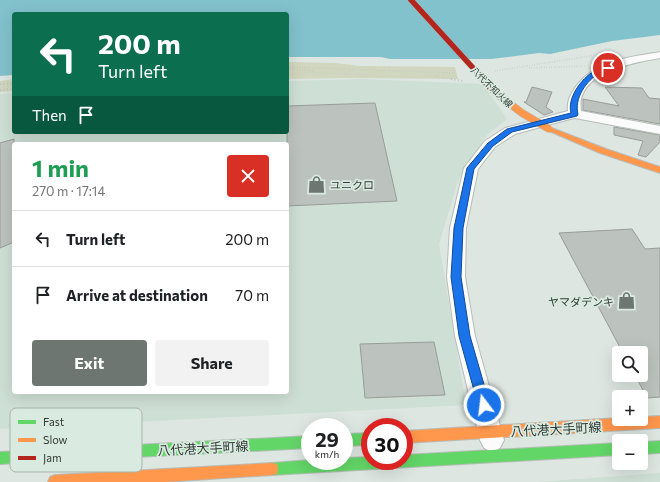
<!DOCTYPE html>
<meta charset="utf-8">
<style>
:root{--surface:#fff;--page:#f2f2f2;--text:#202124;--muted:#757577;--line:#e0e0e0;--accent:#6e7672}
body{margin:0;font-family:Commissioner,"Noto Sans JP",sans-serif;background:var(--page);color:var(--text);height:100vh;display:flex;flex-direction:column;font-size:15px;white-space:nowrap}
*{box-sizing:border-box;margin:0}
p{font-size:13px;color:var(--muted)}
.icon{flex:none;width:22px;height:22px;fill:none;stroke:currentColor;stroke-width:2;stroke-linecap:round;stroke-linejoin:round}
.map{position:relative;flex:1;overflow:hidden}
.sheet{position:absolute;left:12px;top:142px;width:277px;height:252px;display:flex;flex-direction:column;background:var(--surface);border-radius:4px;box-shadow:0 4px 16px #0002}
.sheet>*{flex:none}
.top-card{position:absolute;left:12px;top:12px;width:277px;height:122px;border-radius:4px;box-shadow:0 4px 16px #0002;background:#0b6e4f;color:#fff;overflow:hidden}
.controls{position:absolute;left:612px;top:346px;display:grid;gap:8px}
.controls a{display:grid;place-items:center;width:36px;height:36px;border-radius:4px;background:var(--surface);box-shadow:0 4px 16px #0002;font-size:20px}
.speed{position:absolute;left:301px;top:418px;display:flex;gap:8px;font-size:20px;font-weight:700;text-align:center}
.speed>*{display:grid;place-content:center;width:52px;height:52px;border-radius:50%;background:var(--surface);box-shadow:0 4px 16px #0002;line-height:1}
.speed small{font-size:10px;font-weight:400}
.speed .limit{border:6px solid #d22;background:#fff;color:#111}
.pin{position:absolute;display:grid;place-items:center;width:34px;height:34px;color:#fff;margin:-17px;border:2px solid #fff;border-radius:50%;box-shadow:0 1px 4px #0007}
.me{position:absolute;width:44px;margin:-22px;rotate:345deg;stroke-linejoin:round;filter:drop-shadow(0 0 3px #0008)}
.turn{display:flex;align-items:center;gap:14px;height:84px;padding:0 20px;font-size:18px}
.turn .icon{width:52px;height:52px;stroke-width:2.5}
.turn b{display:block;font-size:28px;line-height:34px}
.then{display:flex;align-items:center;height:38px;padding:0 20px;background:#0003;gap:8px;font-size:15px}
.round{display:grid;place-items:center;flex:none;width:42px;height:42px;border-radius:4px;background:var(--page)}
.head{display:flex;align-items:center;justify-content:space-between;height:68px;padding:0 20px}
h1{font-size:24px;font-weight:700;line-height:30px;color:#1e9e55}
.action{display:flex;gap:8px;margin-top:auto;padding:8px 20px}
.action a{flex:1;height:46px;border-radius:4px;background:var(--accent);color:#fff;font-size:16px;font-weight:700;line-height:46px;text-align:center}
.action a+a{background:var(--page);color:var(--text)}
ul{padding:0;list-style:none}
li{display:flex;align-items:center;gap:12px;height:56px;padding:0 20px;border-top:1px solid var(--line)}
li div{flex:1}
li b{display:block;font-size:15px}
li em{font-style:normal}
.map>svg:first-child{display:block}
.built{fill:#cedfd5;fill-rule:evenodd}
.green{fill:#d1d7be}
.water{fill:#82c2cc}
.building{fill:#bcc2bd;stroke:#989d99}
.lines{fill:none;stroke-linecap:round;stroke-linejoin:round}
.street-casing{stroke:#b6bdb9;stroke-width:2}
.fast-casing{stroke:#b6bdb9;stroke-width:2}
.slow-casing{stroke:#b6bdb9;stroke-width:2}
.path-far1{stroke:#c2c4c2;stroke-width:1.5;stroke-dasharray:0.5 2;stroke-linecap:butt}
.path{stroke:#c2c4c2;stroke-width:2;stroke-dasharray:1 2.5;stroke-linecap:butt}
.street{fill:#fafbfa;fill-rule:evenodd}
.fast{fill:#63d668;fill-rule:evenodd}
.slow{fill:#ff974d;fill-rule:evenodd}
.slow-bridge-casing{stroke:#b6bdb9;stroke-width:8;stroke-linecap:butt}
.jam-bridge-far1-casing{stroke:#b6bdb9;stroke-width:6;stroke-linecap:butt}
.jam-bridge-casing{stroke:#b6bdb9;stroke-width:8;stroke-linecap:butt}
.slow-bridge{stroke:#ff974d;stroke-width:7}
.jam-bridge-far1{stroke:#b3261e;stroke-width:5.5}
.jam-bridge{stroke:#b3261e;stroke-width:7}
.route{fill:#1a73e8;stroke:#114b97}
.labels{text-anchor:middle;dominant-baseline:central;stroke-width:3.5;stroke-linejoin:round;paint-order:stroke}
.far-street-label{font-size:9px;fill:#333a36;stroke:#d9eae0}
.poi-label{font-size:11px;fill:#333a36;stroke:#d9eae0;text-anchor:start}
.near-street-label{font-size:13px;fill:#333a36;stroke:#d9eae0}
.key{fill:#d9eae0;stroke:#a7b5ad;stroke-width:1}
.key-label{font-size:11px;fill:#333a36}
</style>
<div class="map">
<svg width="660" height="482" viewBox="0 0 660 482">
<rect width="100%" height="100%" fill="#dde6e1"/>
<!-- built -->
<g class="built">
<path d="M363,79L483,84L507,119L487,135L458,181L439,244L466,405L0,429V94L14,93V132H287V81ZM14,144H287V392H14Z"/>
<polygon points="660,473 660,482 538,482"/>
</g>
<!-- green -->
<g class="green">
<polygon points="287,62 336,63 360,66 455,67 458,79 347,78 287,79"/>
<polygon points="14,79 14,91 0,92 0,81"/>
</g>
<!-- water -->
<polygon class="water" points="0,0 660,0 660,35 612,41 550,54 539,53 491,59 390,59 381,57 287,57 287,14 14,14 14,75 0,76"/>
<!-- building -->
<g class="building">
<polygon points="532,87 552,92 546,107 553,112 544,115 524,102 526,102"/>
<polygon points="605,87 642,88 649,98 660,99 660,124 583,110 583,99 619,106"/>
<polygon points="375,103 397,201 287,206 287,106"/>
<polygon points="614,127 660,135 660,142 646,157 638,155 643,141 614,135"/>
<polygon points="14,139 14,242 0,248 0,143"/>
<polygon points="632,229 645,249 660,248 660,397 647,398 635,375 641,375 641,353 623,353 559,233"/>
<polygon points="434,342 445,395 365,398 360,344"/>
</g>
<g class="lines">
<defs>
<path id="street" d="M660,52V58C633,63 575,72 581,111L660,126V134L575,118L570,119L515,134L495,147L478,169L466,228L465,277L475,336L504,440L500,448L492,452L484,448L480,440L455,336L447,277L450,228L464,168L485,141L505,128L568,111C567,104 569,97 573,91C591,61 629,57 660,52Z"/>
<g id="fast">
<polygon points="370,433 370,445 344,446 344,434"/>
<polygon points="310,436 310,448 0,464 0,452"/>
<polygon points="660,441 660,453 641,454 641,442"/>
<polygon points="619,443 619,455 272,475 267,474 266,469 267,464 272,463 310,460 344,461 344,458 370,457 370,461 404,461 404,455"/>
</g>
<g id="slow">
<polygon points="549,127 606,149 660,167 660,173 600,153 547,130 547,128"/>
<polygon points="660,416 660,428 404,443 404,431 619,418 641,419 641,417"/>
<polygon points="272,463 277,464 278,469 277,474 272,475 164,482 48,482 50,477 55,475"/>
</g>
</defs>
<!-- street casing -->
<use href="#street" class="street-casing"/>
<!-- fast casing -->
<use href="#fast" class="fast-casing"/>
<!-- slow casing -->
<use href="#slow" class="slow-casing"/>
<!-- path-far1 -->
<g class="path-far1">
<polyline points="287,67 456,73"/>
<polyline points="529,68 586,66"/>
<polyline points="287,69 314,71"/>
<polyline points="495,71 609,53"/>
<polyline points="287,75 312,72 401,77 438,76"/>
<polyline points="437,76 456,80"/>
</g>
<!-- path -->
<g class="path">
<polyline points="451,79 463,81"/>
<polyline points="0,84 14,83"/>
<polyline points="0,90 14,89"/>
</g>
<!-- street -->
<use href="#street" class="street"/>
<!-- fast -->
<use href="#fast" class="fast"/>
<!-- slow -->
<use href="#slow" class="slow"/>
<defs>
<polyline id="slow-bridge" points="497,94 522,113 549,129"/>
<polyline id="jam-bridge-far1" points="411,0 484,80"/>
<polyline id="jam-bridge" points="483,79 497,94"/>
</defs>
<!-- slow-bridge casing -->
<use href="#slow-bridge" class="slow-bridge-casing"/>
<!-- jam-bridge-far1 casing -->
<use href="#jam-bridge-far1" class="jam-bridge-far1-casing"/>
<!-- jam-bridge casing -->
<use href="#jam-bridge" class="jam-bridge-casing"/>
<!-- slow-bridge -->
<use href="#slow-bridge" class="slow-bridge"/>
<!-- jam-bridge-far1 -->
<use href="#jam-bridge-far1" class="jam-bridge-far1"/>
<!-- jam-bridge -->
<use href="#jam-bridge" class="jam-bridge"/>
</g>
<!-- route -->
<path class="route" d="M606,67L611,68C608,71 604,71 600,73C586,80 574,99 578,114L577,116L512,132L493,146L474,169L463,228L461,277L470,336L490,405L488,409L484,411L480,409L478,405L459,336L451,277L454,228L467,168L488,143L507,129L571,113C567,98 581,79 594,71C597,69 602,68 606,67Z"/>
<!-- icons -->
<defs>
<symbol id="shop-bare" viewBox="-9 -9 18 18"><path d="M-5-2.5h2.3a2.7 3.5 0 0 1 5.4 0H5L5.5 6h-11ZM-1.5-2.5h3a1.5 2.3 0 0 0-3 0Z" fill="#6e7672" stroke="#d9eae0" stroke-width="2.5" paint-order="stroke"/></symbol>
</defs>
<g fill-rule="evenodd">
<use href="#shop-bare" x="304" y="172" width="25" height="25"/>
<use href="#shop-bare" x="614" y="288" width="25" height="25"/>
</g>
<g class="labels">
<!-- far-street labels -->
<g class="far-street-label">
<text transform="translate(492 87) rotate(44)">八代不知火線</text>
</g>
<!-- poi labels -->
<g class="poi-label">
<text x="330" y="184">ユニクロ</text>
<text x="614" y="301" text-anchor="end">ヤマダデンキ</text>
</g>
<!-- near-street labels -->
<g class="near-street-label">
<text transform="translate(556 429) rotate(-3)">八代港大手町線</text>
<text transform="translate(203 448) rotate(-3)">八代港大手町線</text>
</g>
</g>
<!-- legend -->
<rect x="10" y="408" width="132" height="64" rx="6" class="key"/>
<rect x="18" y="420" width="18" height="4" fill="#63d668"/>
<rect x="18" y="438" width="18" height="4" fill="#ff974d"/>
<rect x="18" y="456" width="18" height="4" fill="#b3261e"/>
<g class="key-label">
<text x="43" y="426">Fast</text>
<text x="43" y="444">Slow</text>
<text x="43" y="462">Jam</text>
</g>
</svg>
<div class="controls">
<a><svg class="icon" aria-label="search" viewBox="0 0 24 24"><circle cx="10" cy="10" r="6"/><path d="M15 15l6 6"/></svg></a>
<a>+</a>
<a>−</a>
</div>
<div class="speed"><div>29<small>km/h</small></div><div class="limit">30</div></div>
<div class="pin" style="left:608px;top:68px;background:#d93025"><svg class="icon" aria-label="arrive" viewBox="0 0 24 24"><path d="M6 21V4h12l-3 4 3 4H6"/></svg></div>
<svg class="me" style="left:484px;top:405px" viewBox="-20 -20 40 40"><circle r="17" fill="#1a73e8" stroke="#fff" stroke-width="3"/><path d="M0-11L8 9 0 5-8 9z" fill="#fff"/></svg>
<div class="top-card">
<div class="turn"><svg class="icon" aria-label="left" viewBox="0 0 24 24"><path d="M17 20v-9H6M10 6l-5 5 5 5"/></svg><div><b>200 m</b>Turn left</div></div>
<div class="then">Then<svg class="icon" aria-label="arrive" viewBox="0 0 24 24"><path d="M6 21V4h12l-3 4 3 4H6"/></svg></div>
</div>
<section class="sheet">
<div class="head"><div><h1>1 min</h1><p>270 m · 17:14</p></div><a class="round" style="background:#d93025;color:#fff"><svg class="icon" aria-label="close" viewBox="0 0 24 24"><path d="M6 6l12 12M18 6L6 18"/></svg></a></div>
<ul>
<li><svg class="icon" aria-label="left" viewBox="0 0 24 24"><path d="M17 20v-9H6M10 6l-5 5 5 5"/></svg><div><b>Turn left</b></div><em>200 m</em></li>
<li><svg class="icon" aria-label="arrive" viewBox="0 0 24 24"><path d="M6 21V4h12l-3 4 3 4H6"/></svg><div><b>Arrive at destination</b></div><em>70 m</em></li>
</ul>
<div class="action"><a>Exit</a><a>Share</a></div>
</section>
</div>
